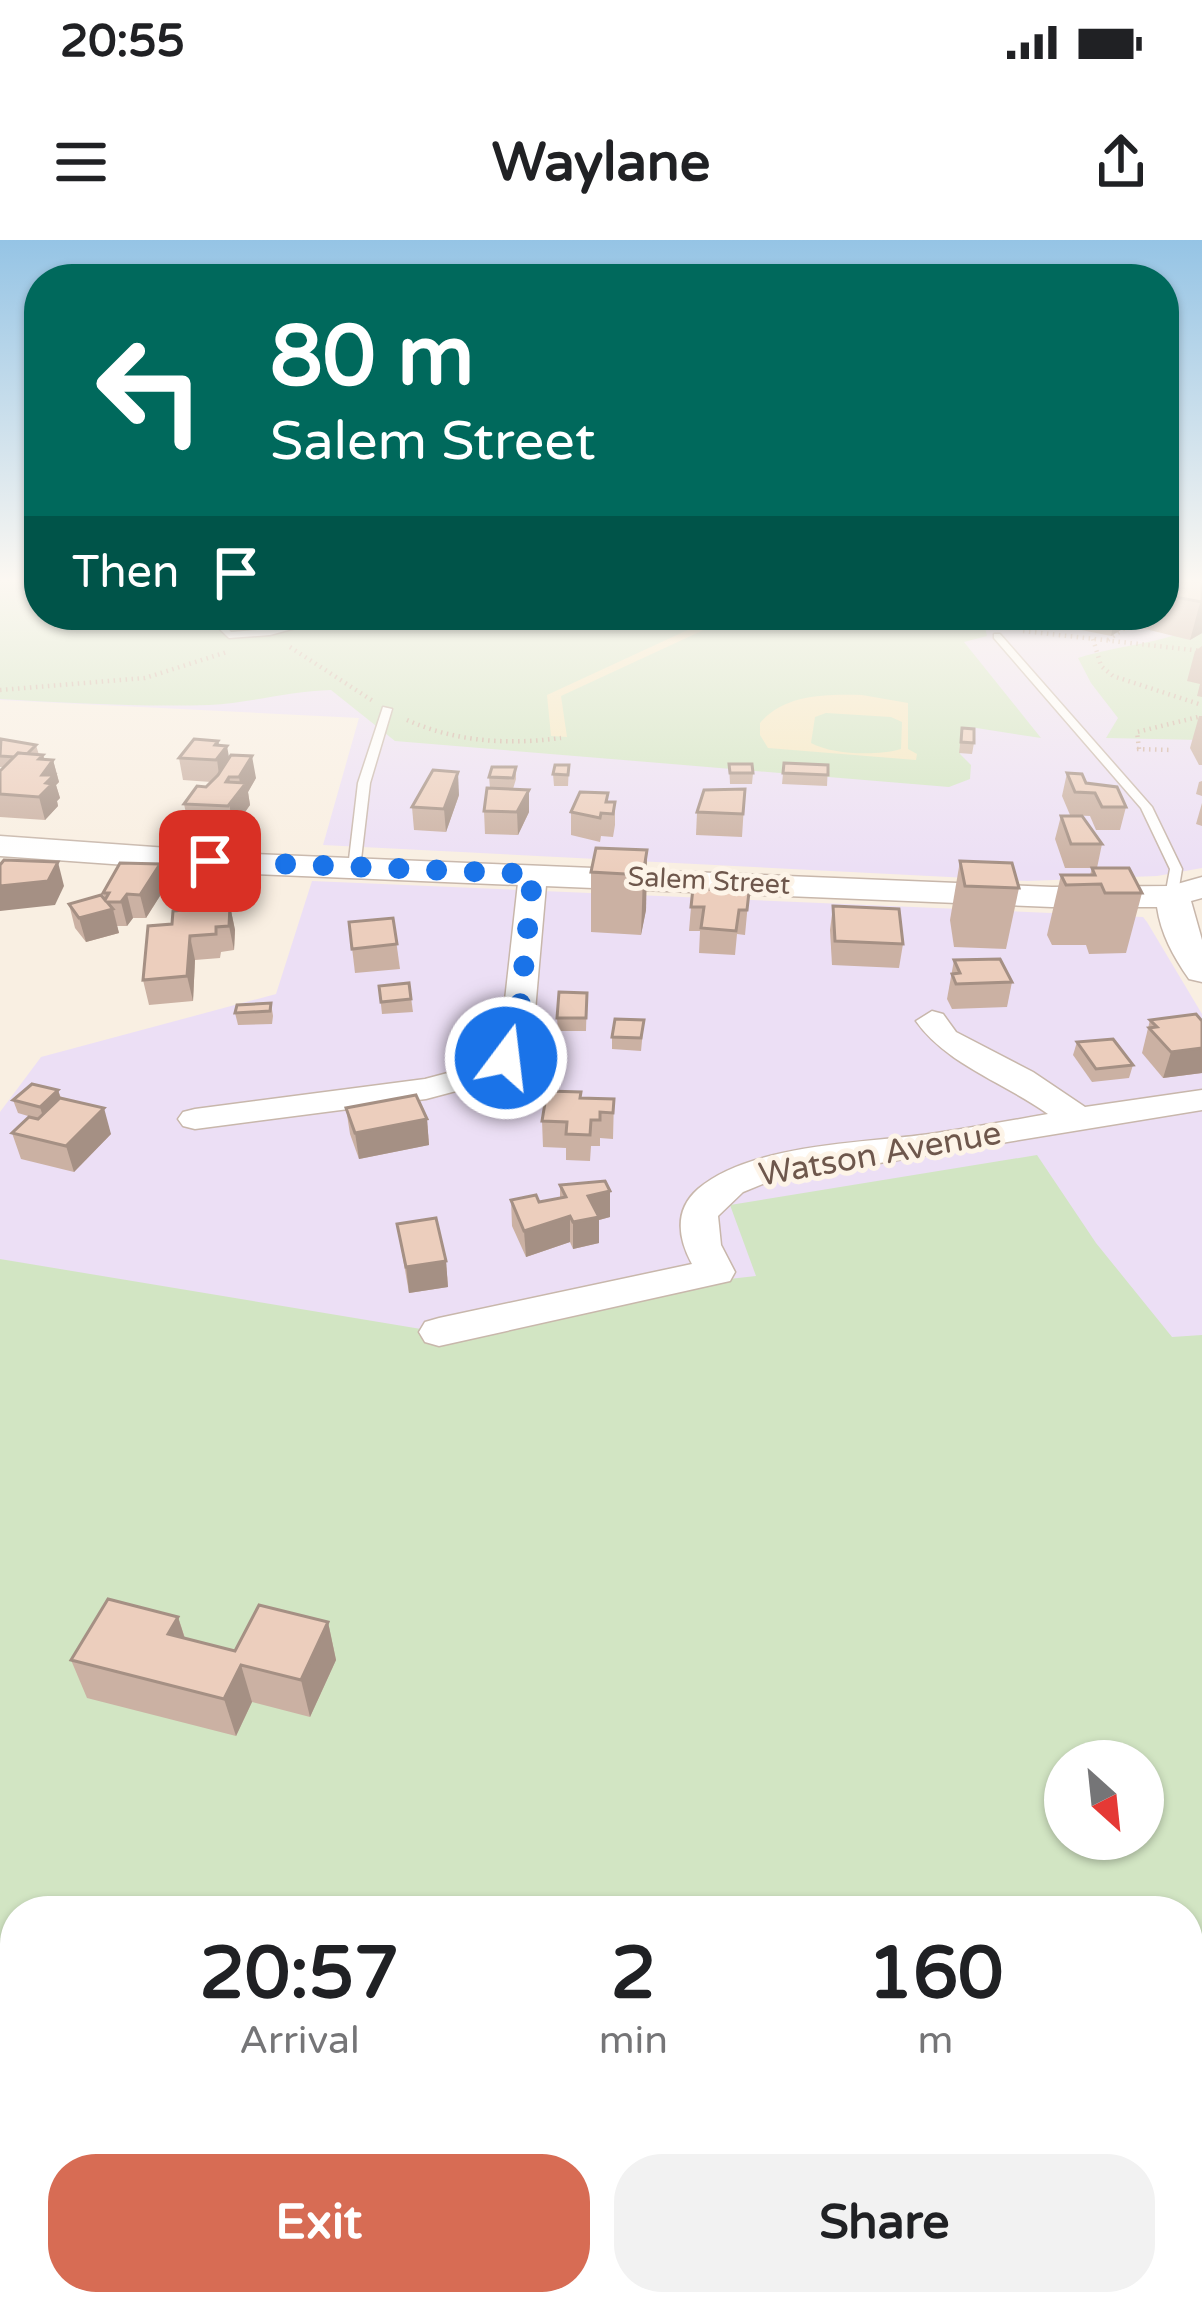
<!DOCTYPE html>
<style>
:root{--surface:#fff;--page:#f2f2f2;--text:#202124;--muted:#757577;--accent:#d76c54}
body{margin:0;font-family:"Varela Round",sans-serif;background:var(--page);color:var(--text);height:100vh;display:flex;flex-direction:column;font-size:45px;white-space:nowrap}
*{box-sizing:border-box;margin:0}
p{font-size:39px;color:var(--muted)}
.icon{flex:none;width:66px;height:66px;fill:none;stroke:currentColor;stroke-width:2;stroke-linecap:round;stroke-linejoin:round}
.map{position:relative;flex:1;overflow:hidden}
.drawer{position:absolute;left:0px;top:1656px;width:1203px;height:420px;display:flex;flex-direction:column;background:var(--surface);border-radius:48px 48px 0 0;box-shadow:0 3px 9px #0004}
.drawer>*{flex:none}
.banner{position:absolute;left:24px;top:24px;width:1155px;height:366px;border-radius:48px;box-shadow:0 3px 9px #0004;background:#00695c;color:#fff;overflow:hidden}
.needle{width:78px;rotate:153deg}
.fabs{position:absolute;left:1044px;top:1500px;display:grid;gap:24px}
.fabs a{display:grid;place-items:center;width:120px;height:120px;border-radius:50%;background:var(--surface);box-shadow:0 3px 9px #0004;font-size:60px}
.pin{position:absolute;display:grid;place-items:center;width:102px;height:102px;color:#fff;margin:-51px;border-radius:24px;box-shadow:0 6px 18px #0006}
.me{position:absolute;width:132px;margin:-66px;rotate:15deg;stroke-linejoin:round;filter:drop-shadow(0 0 9px #0008)}
.turn{display:flex;align-items:center;gap:42px;height:252px;padding:0 48px;font-size:54px}
.turn .icon{width:156px;height:156px;stroke-width:2.5}
.turn b{display:block;font-size:84px;line-height:102px}
.then{display:flex;align-items:center;height:114px;padding:0 48px;background:#0003;gap:24px;font-size:45px}
.eta{display:flex;justify-content:space-evenly;align-items:center;height:204px;text-align:center}
.eta b{font-size:72px;font-weight:700;line-height:84px}
.action{display:flex;gap:24px;margin-top:auto;padding:24px 48px}
.action a{flex:1;height:138px;border-radius:48px;background:var(--accent);color:#fff;font-size:48px;font-weight:700;line-height:138px;text-align:center}
.action a+a{background:var(--page);color:var(--text)}
.status{display:flex;justify-content:space-between;align-items:center;height:84px;padding:0 60px;background:var(--surface);direction:ltr}
.status svg{height:33px;fill:currentColor}
header{display:flex;justify-content:space-between;align-items:center;height:156px;padding:0 48px;background:var(--surface);font-size:54px;font-weight:700}
.map>svg:first-child{display:block}
.education{fill:#ecdff5;fill-rule:evenodd}
.green{fill:#d2e5c3;fill-rule:evenodd}
.sand{fill:#f5e7c0;fill-rule:evenodd}
.lines{fill:none;stroke-linecap:round;stroke-linejoin:round}
.service-casing{stroke:#c8b7ab;stroke-width:3}
.minor-casing{stroke:#c8b7ab;stroke-width:3}
.tertiary-casing{stroke:#c8b7ab;stroke-width:3}
.path{stroke:#d0b1a1;stroke-width:4.5;stroke-dasharray:1.5 4.5;stroke-linecap:butt}
.service{fill:#fff;fill-rule:evenodd}
.minor{fill:#fff;fill-rule:evenodd}
.tertiary{fill:#fff;fill-rule:evenodd}
.wall{fill:#cbb1a3}
.shaded-wall{fill:#a59084}
.building{fill:#eccebd;stroke:#a59084;stroke-width:3}
.route{stroke:#1a73e8;stroke-width:21;stroke-dasharray:0 37.8}
.labels{text-anchor:middle;dominant-baseline:central;stroke-width:10;stroke-linejoin:round;paint-order:stroke}
.far-street-label{font-size:27px;fill:#6e574c;stroke:#fdf4e8}
.street-label{font-size:33px;fill:#6e574c;stroke:#fdf4e8}
</style>
<div class="status"><b>20:55</b><svg viewBox="0 0 49 12"><path d="M0 12V9h3v3zM5 12V6h3v6zM10 12V3h3v9zM15 12V0h3v12zM26 1h20v11H26zM47 4h2v5h-2z"/></svg></div>
<header><svg class="icon" aria-label="menu" viewBox="0 0 24 24"><path d="M4 6h16M4 12h16M4 18h16"/></svg>Waylane<svg class="icon" aria-label="share" viewBox="0 0 24 24"><path d="M12 15V3M7 8l5-5 5 5M5 13v7h14v-7"/></svg></header>
<div class="map">
<svg width="1202" height="2076" viewBox="0 0 1202 2076">
<rect width="100%" height="100%" fill="#f9efe2"/>
<!-- education -->
<g class="education">
<polygon points="0,340 39,340 39,375 1164,375 1202,340 1202,628 1157,636 1027,641 323,605 359,478 0,460"/>
<path d="M312,641L1143,677L1147,682L1202,774V2076H0V872L41,817L276,754ZM1065,1521H1143V1599H1065ZM15,1671H1188V2061H15Z"/>
</g>
<!-- green -->
<g class="green">
<path d="M0,340H39V375H855L984,383L987,396L964,402L1041,498L970,487L960,514L971,525L970,539L949,547L395,501L331,450C290,451 250,463 209,465C139,467 70,463 0,459Z"/>
<path d="M1202,383V500L1106,498L1118,478L1091,443L1078,418C1121,404 1164,405 1202,383Z"/>
<path d="M1037,915L1096,1003L1172,1097L1202,1095V2076H0V1019L439,1092L648,1048L756,1036L730,965ZM1065,1521H1143V1599H1065ZM15,1671H1188V2061H15Z"/>
</g>
<!-- sand -->
<g class="sand">
<polygon points="720,375 736,375 561,456 567,497 551,496 547,455"/>
<path d="M862,455L908,463V509L917,514L916,520L768,508L760,495V483C784,454 827,454 862,455ZM826,473L891,477L902,482L901,509C877,516 833,515 811,503L815,477Z"/>
</g>
<g class="lines">
<defs>
<g id="service">
<polygon points="205,375 215,375 231,392 270,389 328,375 344,375 270,395 229,398"/>
<polygon points="994,394 1000,394 1152,567 1182,629 1177,659 1165,656 1170,629 1141,568 994,398"/>
<polygon points="383,467 392,469 370,543 360,628 354,632 348,628 358,543"/>
</g>
<g id="minor">
<polygon points="533,626 547,634 532,805 513,836 426,859 195,889 183,886 178,879 183,872 195,869 425,839 489,822 500,805 519,634"/>
<path d="M932,771L943,774L956,792L1033,832L1085,867L1202,850V870L770,941L743,952L718,976L721,1005L735,1032L730,1041L439,1106L425,1102L419,1092L425,1082L439,1078L692,1024C678,998 674,970 698,949C750,904 864,903 930,894C970,888 1009,881 1048,874C1005,843 946,824 916,781Z"/>
</g>
<path id="tertiary" d="M0,596L252,614L1052,647L1170,646L1202,637V658L1191,661L1202,700V742L1189,739C1173,716 1161,694 1157,667H1052L252,634L0,616Z"/>
</defs>
<!-- service casing -->
<use href="#service" class="service-casing"/>
<!-- minor casing -->
<use href="#minor" class="minor-casing"/>
<!-- tertiary casing -->
<use href="#tertiary" class="tertiary-casing"/>
<!-- path -->
<g class="path">
<polyline points="915,375 985,382"/>
<polyline points="1023,391 1202,411"/>
<polyline points="1093,399 1101,426 1113,436 1202,465"/>
<polyline points="1108,400 1129,385"/>
<polyline points="290,407 373,461"/>
<polyline points="0,450 145,438 227,412"/>
<path d="M407,480C456,502 508,505 561,498"/>
<polyline points="1137,509 1172,510"/>
<polyline points="1139,509 1137,492 1202,476"/>
</g>
<!-- service -->
<use href="#service" class="service"/>
<!-- minor -->
<use href="#minor" class="minor"/>
<!-- tertiary -->
<use href="#tertiary" class="tertiary"/>
</g>
<!-- wall -->
<g class="wall">
<polygon points="1164,340 1202,340 1202,393 1190,400 1129,385 1111,396 1008,375 1164,375"/>
<polygon points="234,375 311,375 247,390"/>
<polygon points="1202,406 1202,457 1197,456 1200,444 1187,441 1195,411"/>
<polygon points="1199,476 1202,476 1202,525 1199,525 1190,508"/>
<polygon points="962,488 974,503 972,514 959,513"/>
<polygon points="0,500 36,505 39,515 43,515 44,519 53,520 59,542 56,545 60,558 57,561 58,566 45,580 0,577 0,531 4,527 0,527"/>
<polygon points="218,501 219,505 229,518 256,538 248,552 250,565 233,589 189,587 184,564 211,542 183,540 179,518"/>
<polygon points="784,523 828,525 827,546 782,544"/>
<polygon points="729,524 753,533 752,544 730,544"/>
<polygon points="569,525 568,546 554,546 553,534"/>
<polygon points="516,527 516,539 513,549 529,550 529,572 518,595 485,594 484,571 490,548 489,537"/>
<polygon points="1067,533 1126,567 1120,590 1096,590 1090,576 1070,575 1062,556"/>
<polygon points="1202,541 1202,556 1196,554 1199,542"/>
<polygon points="745,549 742,597 696,595 697,572"/>
<polygon points="608,553 608,562 615,562 615,585 613,597 601,596 600,602 571,595 571,572"/>
<polygon points="459,555 446,592 414,590 412,567"/>
<polygon points="1202,563 1202,586 1196,584"/>
<polygon points="1061,576 1102,604 1097,628 1142,653 1126,713 1089,714 1086,705 1052,705 1047,695 1061,635 1090,635 1092,628 1065,628 1055,599"/>
<polygon points="647,610 646,670 641,695 591,692 591,632"/>
<polygon points="960,621 1019,648 1006,709 954,707 950,680"/>
<polygon points="160,624 165,648 146,678 133,678 127,686 117,686 119,693 86,702 75,688 69,664 104,659 103,653"/>
<polygon points="749,652 745,695 737,694 735,715 699,713 700,691 689,691 691,667"/>
<polygon points="230,666 235,690 234,710 221,712 220,718 195,720 193,761 149,765 143,740 172,684"/>
<polygon points="833,666 903,704 899,728 832,725 830,690"/>
<polygon points="393,678 400,729 355,733 349,682"/>
<polygon points="954,720 1012,742 1007,767 952,769 947,759"/>
<polygon points="409,743 413,772 382,774 379,746"/>
<polygon points="587,753 586,791 558,791 557,778"/>
<polygon points="271,763 273,776 272,784 238,785 235,773"/>
<polygon points="644,780 641,811 612,809 612,797"/>
<polygon points="1150,780 1202,781 1202,833 1163,838 1142,813"/>
<polygon points="1077,802 1133,825 1129,838 1092,842 1073,815"/>
<polygon points="58,850 61,858 111,894 74,932 21,919 12,893 38,879 18,873 13,860"/>
<polygon points="614,859 613,899 600,898 600,906 591,906 590,921 566,920 566,908 543,907 542,881"/>
<polygon points="346,868 427,879 429,905 359,919 350,894"/>
<polygon points="560,945 610,951 610,977 599,980 599,1003 573,1009 570,1002 526,1017 512,986 511,960 539,962 560,958"/>
<polygon points="397,984 446,1021 448,1047 409,1053"/>
<polygon points="178,1377 185,1398 235,1411 328,1382 336,1420 310,1477 252,1462 236,1496 87,1458 71,1420"/>
</g>
<!-- shaded-wall -->
<g class="shaded-wall">
<polygon points="1202,362 1202,393 1190,400 1200,363"/>
<polygon points="244,375 311,375 247,390"/>
<polygon points="1115,375 1131,375 1129,385 1111,396"/>
<polygon points="218,501 221,514 227,506 231,528 220,542 215,505"/>
<polygon points="43,515 47,528 53,520 59,542 56,545 60,558 57,561 58,566 45,580 39,557 39,519"/>
<polygon points="252,516 256,538 248,552 250,565 233,589 226,542 229,537 233,559 241,550 239,537"/>
<polygon points="458,532 459,555 446,592 444,569"/>
<polygon points="529,550 529,572 518,595 517,572"/>
<polygon points="647,610 646,670 641,695 643,635"/>
<polygon points="58,622 64,646 55,665 0,671 0,646"/>
<polygon points="160,624 165,648 146,678 140,655"/>
<polygon points="127,654 133,678 127,686 121,662"/>
<polygon points="230,666 235,690 234,710 229,686"/>
<polygon points="113,669 119,693 86,702 79,678"/>
<polygon points="190,696 195,720 193,761 187,736"/>
<polygon points="1202,808 1202,833 1163,838 1171,812"/>
<polygon points="58,850 62,863 44,880 40,867"/>
<polygon points="104,868 111,894 74,932 66,906"/>
<polygon points="427,879 429,905 359,919 355,893"/>
<polygon points="610,951 610,977 599,980 599,1003 573,1009 573,982 588,956"/>
<polygon points="570,976 570,1002 526,1017 524,991"/>
<polygon points="446,1021 448,1047 409,1053 406,1027"/>
<polygon points="178,1377 190,1415 168,1394"/>
<polygon points="328,1382 336,1420 310,1477 301,1440"/>
<polygon points="241,1425 252,1462 236,1496 224,1459"/>
</g>
<!-- building -->
<g class="building">
<polygon points="1164,340 1202,340 1202,362 1164,355"/>
<polygon points="962,488 974,489 974,503 961,502"/>
<polygon points="1,499 36,505 27,514 18,513 15,517 0,516"/>
<polygon points="194,499 218,501 215,505 227,506 216,520 179,518"/>
<polygon points="18,513 43,515 39,519 53,520 42,535 54,535 46,543 52,544 39,557 0,554 0,531"/>
<polygon points="231,515 252,516 239,537 229,537 226,542 246,543 228,566 184,564 197,546 206,547 218,535"/>
<polygon points="784,523 828,525 828,535 783,533"/>
<polygon points="729,524 752,524 753,533 730,533"/>
<polygon points="555,525 569,525 568,535 553,534"/>
<polygon points="492,527 516,527 513,538 489,537"/>
<polygon points="433,530 458,532 444,569 412,567"/>
<polygon points="1067,533 1082,534 1086,543 1117,547 1126,567 1102,567 1095,553 1075,552"/>
<polygon points="487,548 529,550 517,572 484,571"/>
<polygon points="745,549 743,574 697,572 704,550"/>
<polygon points="580,552 608,553 606,562 615,562 613,574 601,573 600,578 571,572"/>
<polygon points="1061,576 1082,576 1102,604 1071,604"/>
<polygon points="596,608 647,610 643,635 591,632"/>
<polygon points="4,620 58,622 48,641 0,646 0,625"/>
<polygon points="960,621 1012,623 1019,648 965,646"/>
<polygon points="120,623 160,624 140,655 127,654 121,662 107,662 113,669 79,678 69,664 101,655 105,660 109,653 103,653"/>
<polygon points="1092,628 1129,628 1142,653 1105,653 1101,644 1066,645 1061,635 1095,635"/>
<polygon points="693,648 749,652 747,670 739,670 736,691 701,688 704,667 691,667"/>
<polygon points="230,666 229,686 216,687 216,694 190,696 187,736 143,740 148,686 172,684 173,671"/>
<polygon points="833,666 899,669 903,704 835,701"/>
<polygon points="393,678 397,704 352,709 349,682"/>
<polygon points="1000,719 1012,742 956,744 952,734 960,733 954,720"/>
<polygon points="409,743 411,759 381,762 379,746"/>
<polygon points="559,752 587,753 586,778 557,778"/>
<polygon points="271,763 270,771 235,773 237,765"/>
<polygon points="1196,774 1202,781 1202,808 1171,812 1149,788 1157,787 1150,780"/>
<polygon points="615,779 644,780 641,798 612,797"/>
<polygon points="1113,799 1133,825 1096,829 1077,802"/>
<polygon points="32,844 58,850 40,867 13,860"/>
<polygon points="547,851 581,852 580,858 614,859 613,873 600,872 600,880 591,880 590,895 566,894 567,882 542,881"/>
<polygon points="416,855 427,879 355,893 346,868"/>
<polygon points="60,858 104,868 66,906 12,893 29,877 38,879"/>
<polygon points="605,941 610,951 588,956 599,977 573,982 570,976 524,991 511,960 536,955 539,962 566,957 560,945"/>
<polygon points="436,978 446,1021 406,1027 397,984"/>
<polygon points="108,1359 178,1377 168,1394 235,1411 259,1365 328,1382 301,1440 241,1425 224,1459 71,1420"/>
</g>
<!-- sky -->
<linearGradient id="sky" x2="0" y2="1"><stop stop-color="#95c4e5"/><stop offset="0.54" stop-color="#fcf8f2"/><stop offset="1" stop-color="#fcf8f2" stop-opacity="0"/></linearGradient>
<rect width="1202" height="631" fill="url(#sky)"/>
<g class="lines">
<!-- route -->
<polyline class="route" points="210,621 533,634 516,805 506,818"/>
</g>
<g class="labels">
<!-- far-street labels -->
<g class="far-street-label">
<text transform="translate(709 641) rotate(3)">Salem Street</text>
</g>
<!-- street labels -->
<g class="street-label">
<text transform="translate(880 914) rotate(-10)">Watson Avenue</text>
</g>
</g>
</svg>
<div class="fabs">
<a><svg class="needle" viewBox="-14 -14 28 28"><path d="M0-13l5 13h-10z" fill="#e53935"/><path d="M0 13l5-13h-10z" fill="#757577"/></svg></a>
</div>
<div class="pin" style="left:210px;top:621px;background:#d93025"><svg class="icon" aria-label="arrive" viewBox="0 0 24 24"><path d="M6 21V4h12l-3 4 3 4H6"/></svg></div>
<svg class="me" style="left:506px;top:818px" viewBox="-20 -20 40 40"><circle r="17" fill="#1a73e8" stroke="#fff" stroke-width="3"/><path d="M0-11L8 9 0 5-8 9z" fill="#fff"/></svg>
<div class="banner">
<div class="turn"><svg class="icon" aria-label="left" viewBox="0 0 24 24"><path d="M17 20v-9H6M10 6l-5 5 5 5"/></svg><div><b>80 m</b>Salem Street</div></div>
<div class="then">Then<svg class="icon" aria-label="arrive" viewBox="0 0 24 24"><path d="M6 21V4h12l-3 4 3 4H6"/></svg></div>
</div>
<section class="drawer">
<div class="eta">
<div><b>20:57</b><p>Arrival</p></div>
<div><b>2</b><p>min</p></div>
<div><b>160</b><p>m</p></div>
</div>
<div class="action"><a>Exit</a><a>Share</a></div>
</section>
</div>
